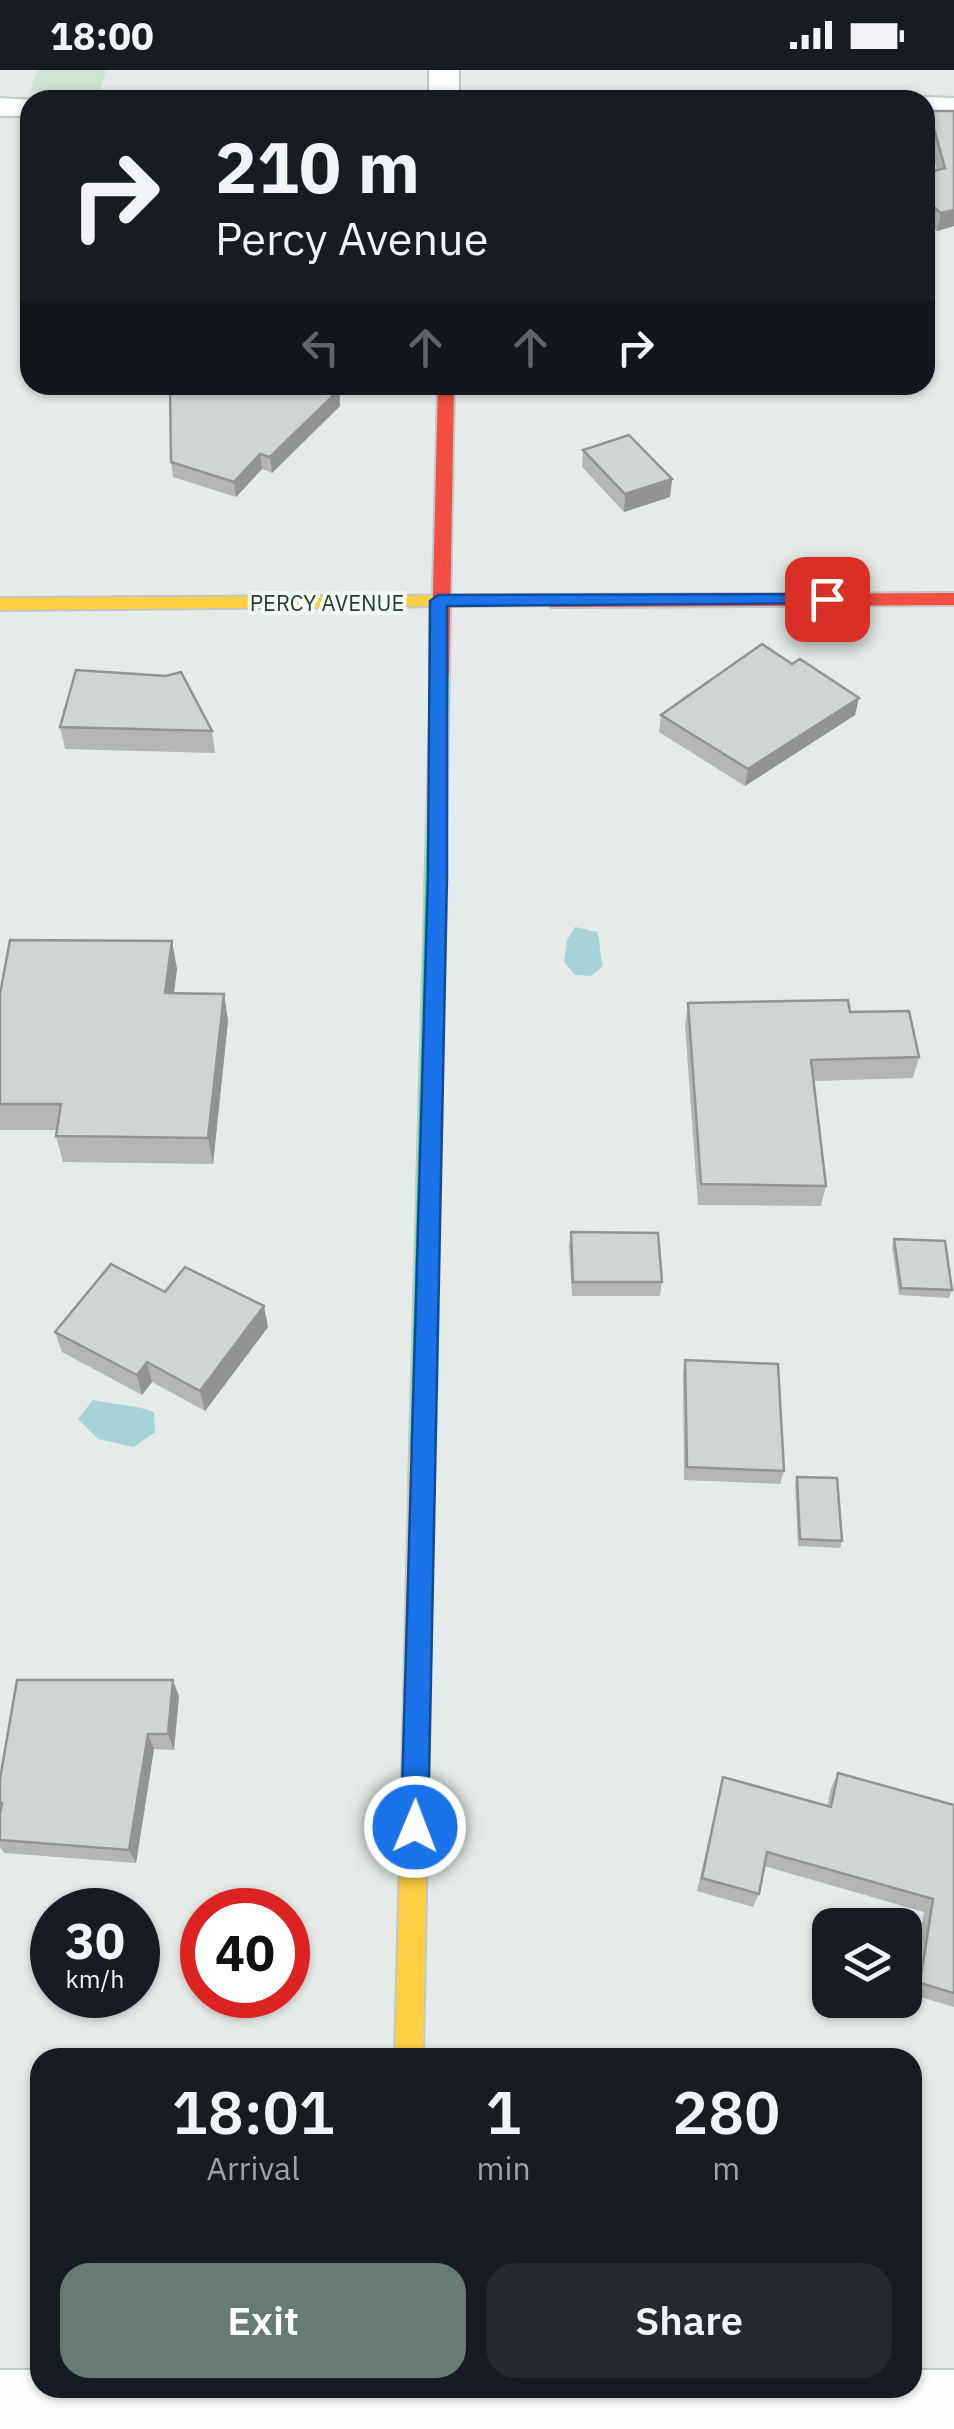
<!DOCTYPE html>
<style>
:root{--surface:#171b24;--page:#242831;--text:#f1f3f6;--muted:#9ea1a6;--accent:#677b74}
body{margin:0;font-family:"IBM Plex Sans",sans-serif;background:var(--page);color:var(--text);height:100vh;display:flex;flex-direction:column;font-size:38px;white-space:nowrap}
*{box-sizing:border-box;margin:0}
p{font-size:32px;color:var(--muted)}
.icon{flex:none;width:55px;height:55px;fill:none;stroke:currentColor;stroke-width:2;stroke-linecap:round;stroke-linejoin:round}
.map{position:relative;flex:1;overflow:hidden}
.side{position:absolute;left:30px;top:1978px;width:892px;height:350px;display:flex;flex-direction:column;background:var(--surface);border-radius:30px;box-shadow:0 2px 8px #0004}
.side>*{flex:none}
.banner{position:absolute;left:20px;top:20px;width:915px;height:305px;border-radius:30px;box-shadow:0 2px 8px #0004;background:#171b24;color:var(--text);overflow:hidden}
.fabs{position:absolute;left:812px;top:1838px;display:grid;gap:20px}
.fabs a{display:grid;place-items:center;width:110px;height:110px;border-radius:20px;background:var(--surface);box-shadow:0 2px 8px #0004;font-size:50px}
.speed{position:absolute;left:30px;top:1818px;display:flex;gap:20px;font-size:50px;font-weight:700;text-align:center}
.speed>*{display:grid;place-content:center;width:130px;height:130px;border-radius:50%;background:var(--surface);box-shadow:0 2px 8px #0004;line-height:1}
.speed small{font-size:25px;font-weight:400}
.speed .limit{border:15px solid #d22;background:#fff;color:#111}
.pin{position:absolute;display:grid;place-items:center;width:85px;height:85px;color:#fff;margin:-42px;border-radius:20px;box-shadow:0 5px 15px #0006}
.me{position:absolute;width:110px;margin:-55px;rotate:1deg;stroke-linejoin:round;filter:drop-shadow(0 0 8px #0008)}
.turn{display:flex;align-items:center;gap:35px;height:210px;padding:0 30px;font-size:45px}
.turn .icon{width:130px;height:130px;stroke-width:2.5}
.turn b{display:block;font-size:70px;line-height:85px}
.lanes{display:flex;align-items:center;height:95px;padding:0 30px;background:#0003;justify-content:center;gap:50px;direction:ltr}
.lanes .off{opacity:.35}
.eta{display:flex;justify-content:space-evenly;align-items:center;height:170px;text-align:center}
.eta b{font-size:60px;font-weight:600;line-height:70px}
.primary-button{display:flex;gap:20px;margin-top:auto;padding:20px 30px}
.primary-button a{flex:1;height:115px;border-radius:30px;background:var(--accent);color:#fff;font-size:40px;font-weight:600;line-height:115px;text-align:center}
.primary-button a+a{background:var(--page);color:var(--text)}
.status{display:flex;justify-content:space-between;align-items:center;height:70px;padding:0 50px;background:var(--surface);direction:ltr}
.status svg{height:28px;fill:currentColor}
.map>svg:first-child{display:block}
.green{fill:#cfe3d4}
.water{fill:#a7d3d7}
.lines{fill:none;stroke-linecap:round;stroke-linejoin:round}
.street-casing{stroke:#c2c8c5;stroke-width:4}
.fast-casing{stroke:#c1c8c5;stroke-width:4}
.slow-casing{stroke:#c1c8c5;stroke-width:4}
.jam-casing{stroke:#c1c8c5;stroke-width:4}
.street{fill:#fbfcfc;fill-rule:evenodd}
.fast{fill:#16e098;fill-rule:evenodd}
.slow{fill:#ffcf43;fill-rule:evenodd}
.jam{fill:#f24e42;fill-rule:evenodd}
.wall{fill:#b3b6b5}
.shaded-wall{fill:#929493}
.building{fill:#d0d4d2;stroke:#929493;stroke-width:2.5}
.route{fill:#1a73e8;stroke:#114b97;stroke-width:2.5}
.labels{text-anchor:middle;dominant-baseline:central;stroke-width:8;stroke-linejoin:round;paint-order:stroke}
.far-street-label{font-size:22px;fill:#233e35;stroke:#f4f9f6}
</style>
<div class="status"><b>18:00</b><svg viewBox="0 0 49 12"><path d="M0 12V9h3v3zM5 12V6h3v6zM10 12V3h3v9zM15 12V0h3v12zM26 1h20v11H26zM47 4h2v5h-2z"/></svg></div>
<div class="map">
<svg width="954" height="2359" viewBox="0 0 954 2359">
<rect width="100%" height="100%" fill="#e5ebe8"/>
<!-- green -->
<polygon class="green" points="37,0 106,0 100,22 30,21"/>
<!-- water -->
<g class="water">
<path d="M575,857L597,862C601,873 599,884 603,896L591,906L575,905L564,892L567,870Z"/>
<path d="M93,1330C114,1335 134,1334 154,1342L155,1362L134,1377L98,1369L78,1349Z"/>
</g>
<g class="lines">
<defs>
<g id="street">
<rect x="429" y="0" width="30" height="30"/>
<polygon points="925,27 954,28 954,46 925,45 925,30 914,30"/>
<polygon points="0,28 38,30 30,30 30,46 0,46"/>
<polygon points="0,2300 40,2300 40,2318 912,2318 912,2300 954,2300 954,2359 0,2359"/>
</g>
<polygon id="fast" points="440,599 449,605 434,1380 431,1388 422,1391 413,1388 410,1380 431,605"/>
<g id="slow">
<polygon points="551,525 560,531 557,535 0,540 0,528"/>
<polygon points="422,1369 431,1372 434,1380 423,1988 395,1988 410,1380 413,1372"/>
</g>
<g id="jam">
<polygon points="438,315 454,315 449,605 440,611 431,605"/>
<polygon points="954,523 954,535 551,537 542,531 551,525"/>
</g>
</defs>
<!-- street casing -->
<use href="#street" class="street-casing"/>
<!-- fast casing -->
<use href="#fast" class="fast-casing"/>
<!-- slow casing -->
<use href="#slow" class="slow-casing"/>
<!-- jam casing -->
<use href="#jam" class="jam-casing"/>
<!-- street -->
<use href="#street" class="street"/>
<!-- fast -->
<use href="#fast" class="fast"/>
<!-- slow -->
<use href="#slow" class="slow"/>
<!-- jam -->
<use href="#jam" class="jam"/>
</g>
<!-- wall -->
<g class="wall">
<polygon points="929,41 954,41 954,156 937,161 925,150 925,103 937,100 926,58"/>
<polygon points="339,315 340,336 272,403 262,399 236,427 173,407 171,392"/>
<polygon points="583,380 672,409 670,427 624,442 582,397"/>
<polygon points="792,594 859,628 855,645 745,716 659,662 661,645"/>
<polygon points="60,657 212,661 215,683 65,679"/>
<polygon points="177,899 174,923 224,924 228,951 213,1094 63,1092 56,1066 56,1060 0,1060 0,924"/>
<polygon points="688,933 850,942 919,987 913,1008 814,1011 826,1116 821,1136 698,1135 685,955"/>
<polygon points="571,1162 662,1212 660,1226 572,1226 569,1177"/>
<polygon points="894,1169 952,1220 949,1228 899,1225 892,1177"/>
<polygon points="165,1222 268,1257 205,1341 152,1312 142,1325 62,1282 55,1262"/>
<polygon points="685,1290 784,1401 780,1414 684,1410 683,1304"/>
<polygon points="797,1407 842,1471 840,1478 798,1476 795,1414"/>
<polygon points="179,1626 174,1680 154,1679 136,1793 4,1783 0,1777 0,1709"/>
<polygon points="838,1703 954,1735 954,1937 911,1924 924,1842 764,1796 759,1824 753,1837 697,1821 723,1707 827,1736 831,1718"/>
</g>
<!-- shaded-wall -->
<g class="shaded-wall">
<polygon points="954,140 954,156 937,161 941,143"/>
<polygon points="339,315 340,336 272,403 270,387"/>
<polygon points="260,384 262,399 236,427 234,412"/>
<polygon points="672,409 670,427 624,442 625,424"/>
<polygon points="859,628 855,645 745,716 748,699"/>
<polygon points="172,871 177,899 170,950 165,923"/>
<polygon points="224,924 228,951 213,1094 208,1068"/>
<polygon points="264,1236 268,1257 205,1341 200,1321"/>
<polygon points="147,1292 152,1312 142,1325 137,1305"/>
<polygon points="173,1610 179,1626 174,1680 168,1664"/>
<polygon points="148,1664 154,1679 136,1793 129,1780"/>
</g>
<!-- building -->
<g class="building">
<polygon points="929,41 954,41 954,140 941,143 925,130 925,103 945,98"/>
<polygon points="192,315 339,315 339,320 270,387 260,384 234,412 171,392 170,316"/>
<polygon points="629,365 672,409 625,424 583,380"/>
<polygon points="762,574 792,594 800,589 859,628 748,699 661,645"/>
<polygon points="76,600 166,606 181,602 212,661 60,657"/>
<polygon points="10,870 172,871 165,923 224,924 208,1068 56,1066 61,1034 0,1034 0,924"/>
<polygon points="848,930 850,942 909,941 919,987 811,990 826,1116 701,1114 688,933"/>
<polygon points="571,1162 658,1163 662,1212 573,1212"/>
<polygon points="894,1169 945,1171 952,1220 901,1218"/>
<polygon points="111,1194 165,1222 185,1197 264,1236 200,1321 147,1292 137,1305 55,1262"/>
<polygon points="685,1290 778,1294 784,1401 687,1397"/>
<polygon points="797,1407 837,1408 842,1471 800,1469"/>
<polygon points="17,1610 173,1610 168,1664 148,1664 129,1780 0,1770 0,1744 2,1733 0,1733 0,1709"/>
<polygon points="838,1703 954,1735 954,1923 920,1913 933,1829 767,1782 759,1824 702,1808 723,1707 831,1737"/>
</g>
<!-- route -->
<polygon class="route" points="827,524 836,529 833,533 447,536 447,806 428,1757 424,1767 415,1771 405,1767 401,1757 428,806 430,531 438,525"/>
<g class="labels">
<!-- far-street labels -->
<g class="far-street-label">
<text x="327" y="532">PERCY AVENUE</text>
</g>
</g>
</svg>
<div class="fabs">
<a><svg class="icon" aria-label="layers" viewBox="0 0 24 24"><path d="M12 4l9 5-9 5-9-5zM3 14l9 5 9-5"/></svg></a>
</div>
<div class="speed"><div>30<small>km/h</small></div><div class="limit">40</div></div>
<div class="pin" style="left:827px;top:529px;background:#d93025"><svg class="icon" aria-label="arrive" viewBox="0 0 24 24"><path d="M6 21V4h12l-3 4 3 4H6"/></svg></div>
<svg class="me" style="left:415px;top:1757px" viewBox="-20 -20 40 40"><circle r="17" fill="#1a73e8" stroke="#fff" stroke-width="3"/><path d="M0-11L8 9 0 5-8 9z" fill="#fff"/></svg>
<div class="banner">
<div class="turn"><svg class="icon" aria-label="right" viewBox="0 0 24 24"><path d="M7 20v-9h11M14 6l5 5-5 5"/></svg><div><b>210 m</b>Percy Avenue</div></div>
<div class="lanes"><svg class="icon off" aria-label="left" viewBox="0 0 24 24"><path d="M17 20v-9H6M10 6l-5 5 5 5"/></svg><svg class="icon off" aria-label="ahead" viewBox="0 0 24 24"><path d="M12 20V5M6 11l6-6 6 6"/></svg><svg class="icon off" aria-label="ahead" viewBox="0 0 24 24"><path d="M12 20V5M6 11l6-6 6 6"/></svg><svg class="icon" aria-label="right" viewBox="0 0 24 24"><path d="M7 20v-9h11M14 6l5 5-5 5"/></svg></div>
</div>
<section class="side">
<div class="eta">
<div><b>18:01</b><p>Arrival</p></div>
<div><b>1</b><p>min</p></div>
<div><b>280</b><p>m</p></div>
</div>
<div class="primary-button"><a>Exit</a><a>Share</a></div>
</section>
</div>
